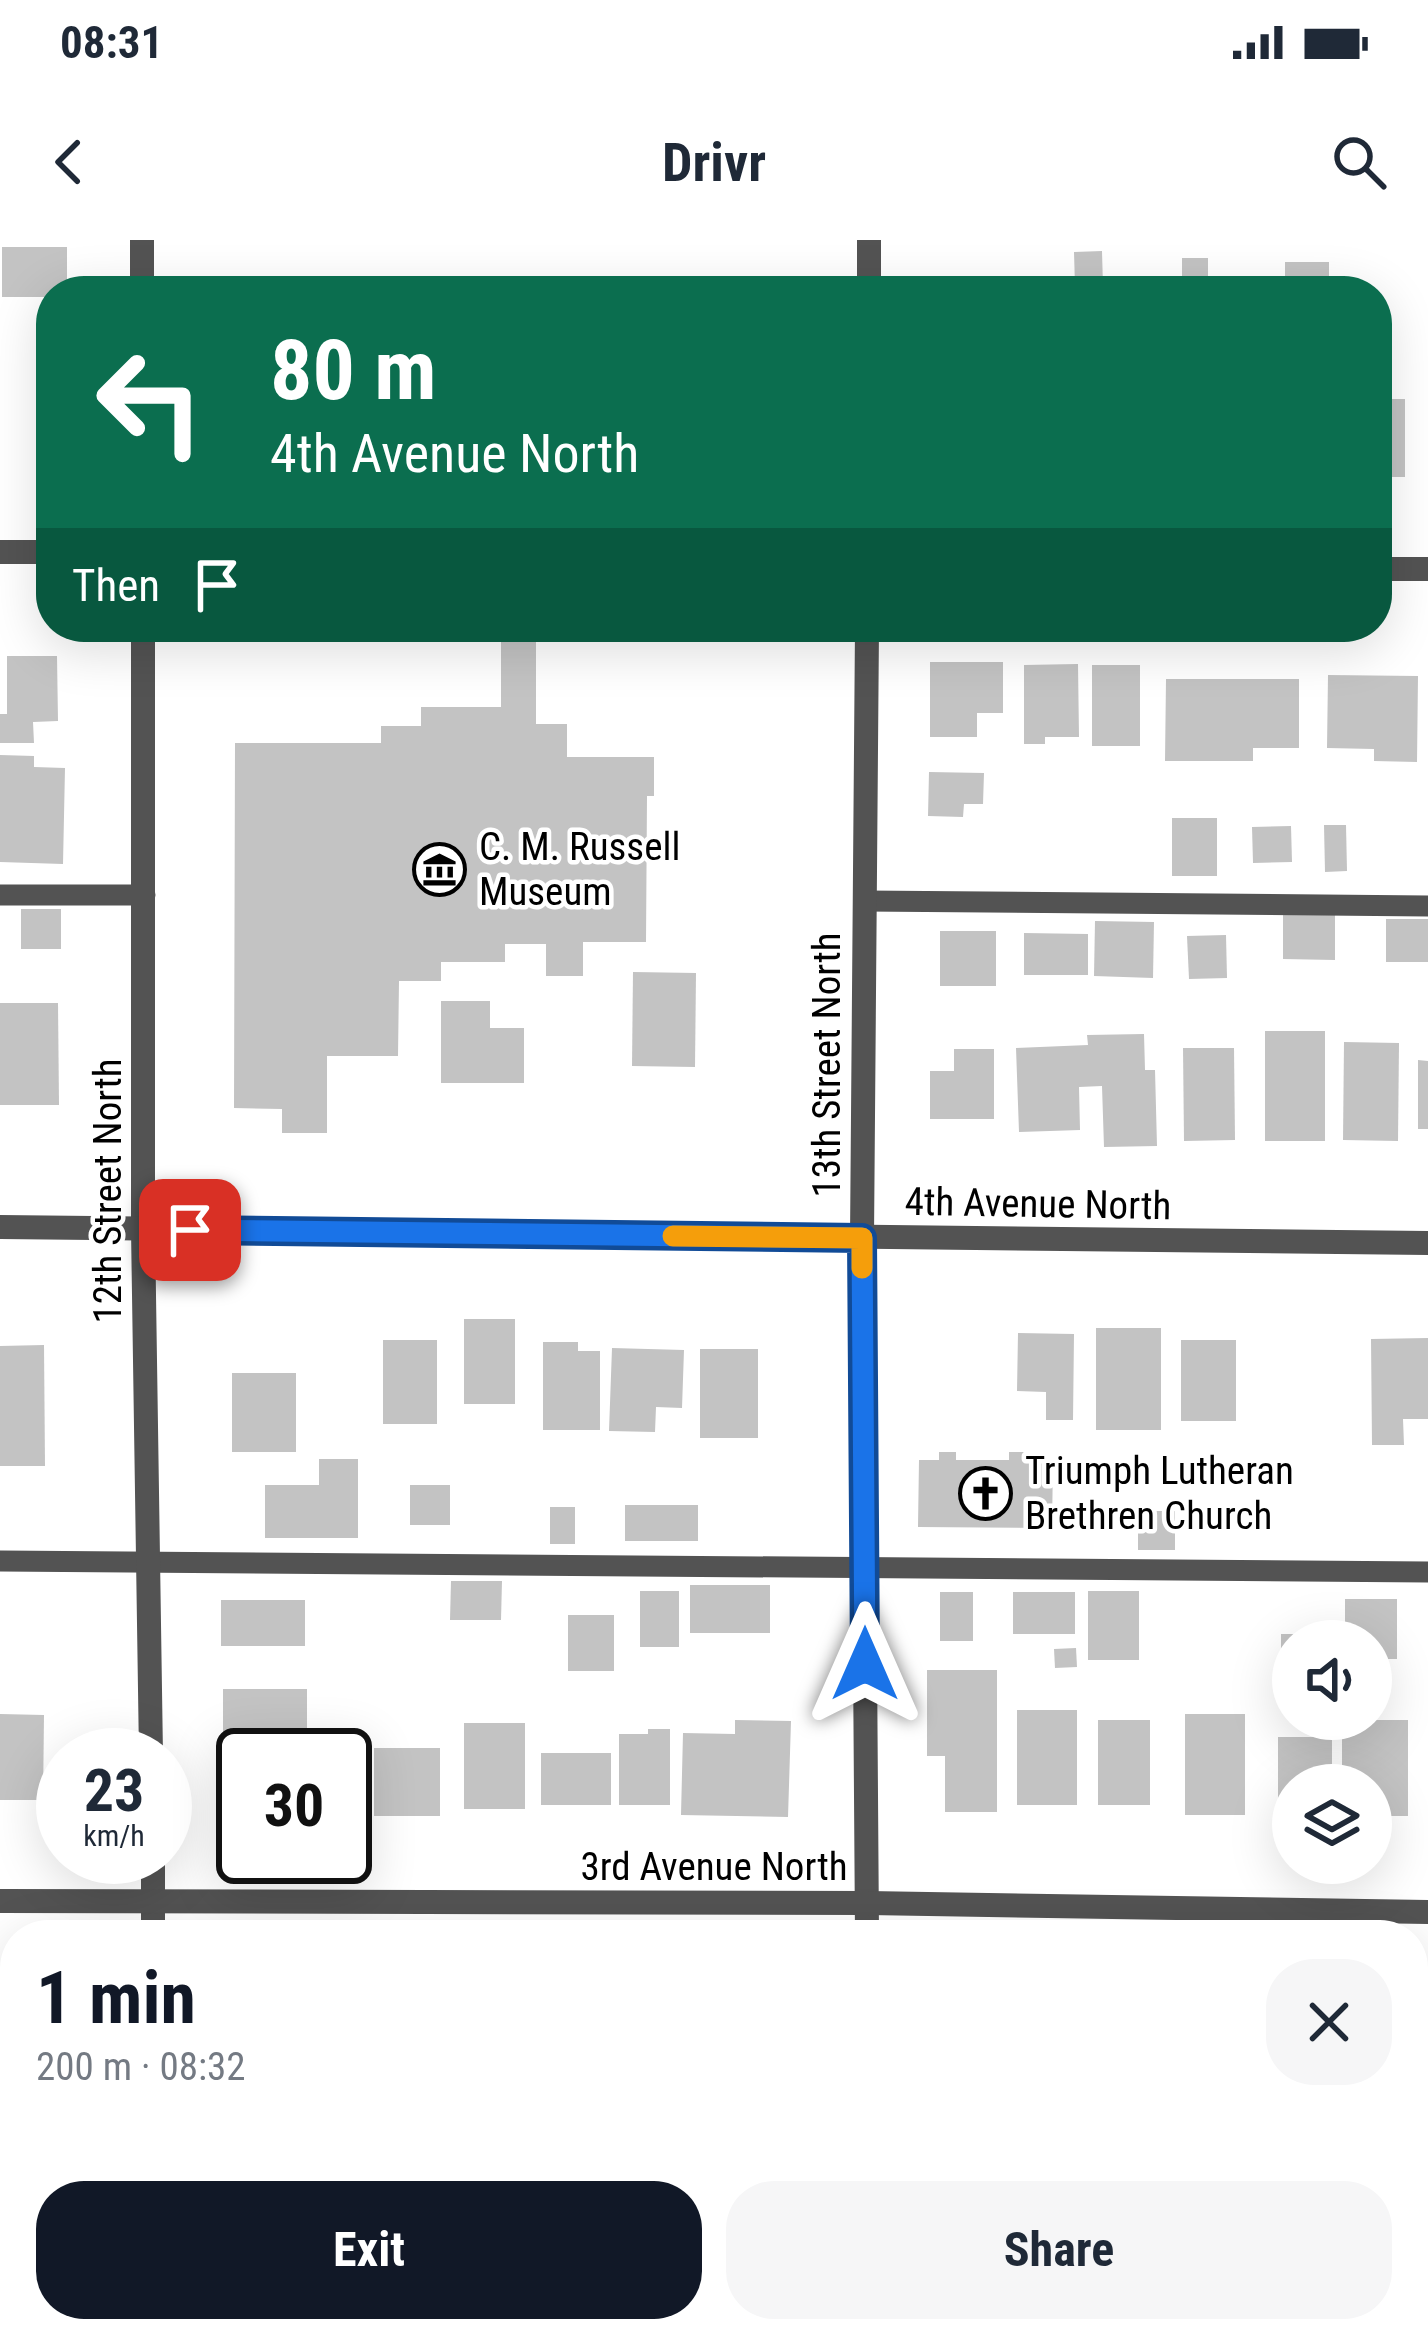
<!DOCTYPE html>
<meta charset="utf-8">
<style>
:root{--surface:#fff;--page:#f6f6f7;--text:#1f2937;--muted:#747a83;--accent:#111827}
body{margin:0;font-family:"Roboto Condensed",sans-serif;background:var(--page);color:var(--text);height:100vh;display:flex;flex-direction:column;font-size:45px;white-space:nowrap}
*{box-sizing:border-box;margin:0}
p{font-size:39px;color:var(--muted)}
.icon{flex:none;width:66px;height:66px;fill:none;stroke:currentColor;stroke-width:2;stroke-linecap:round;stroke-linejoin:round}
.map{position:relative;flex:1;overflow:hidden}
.side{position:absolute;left:0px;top:1680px;width:1428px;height:423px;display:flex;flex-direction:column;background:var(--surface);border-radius:48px 48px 0 0;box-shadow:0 12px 48px #0002}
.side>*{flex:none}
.banner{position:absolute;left:36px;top:36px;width:1356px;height:366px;border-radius:48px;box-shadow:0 12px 48px #0002;background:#0b6e4f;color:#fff;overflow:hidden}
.fabs{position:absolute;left:1272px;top:1380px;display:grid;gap:24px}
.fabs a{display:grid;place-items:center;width:120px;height:120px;border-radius:50%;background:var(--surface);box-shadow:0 12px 48px #0002;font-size:60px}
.speed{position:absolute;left:36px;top:1488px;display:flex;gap:24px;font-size:60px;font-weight:700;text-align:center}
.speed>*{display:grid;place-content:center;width:156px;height:156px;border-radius:50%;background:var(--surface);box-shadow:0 12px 48px #0002;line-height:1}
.speed small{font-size:30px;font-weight:400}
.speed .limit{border:6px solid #111;border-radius:18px;background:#fff;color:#111}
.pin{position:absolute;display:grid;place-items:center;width:102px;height:102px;color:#fff;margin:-51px;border-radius:24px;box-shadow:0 6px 18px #0006}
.me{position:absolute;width:132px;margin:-66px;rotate:0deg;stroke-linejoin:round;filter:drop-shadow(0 0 9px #0008)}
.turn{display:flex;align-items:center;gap:42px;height:252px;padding:0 36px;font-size:54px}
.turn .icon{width:156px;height:156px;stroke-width:2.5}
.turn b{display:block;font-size:84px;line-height:102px}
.then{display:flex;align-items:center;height:114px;padding:0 36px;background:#0003;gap:24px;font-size:45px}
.round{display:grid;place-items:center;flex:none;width:126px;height:126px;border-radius:48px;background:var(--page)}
.head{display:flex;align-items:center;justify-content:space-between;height:204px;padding:0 36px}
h1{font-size:72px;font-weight:700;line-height:90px;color:var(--accent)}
.cta{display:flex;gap:24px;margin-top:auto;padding:24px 36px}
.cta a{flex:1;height:138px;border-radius:48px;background:var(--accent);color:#fff;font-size:48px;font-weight:700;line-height:138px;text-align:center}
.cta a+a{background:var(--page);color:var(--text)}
.status{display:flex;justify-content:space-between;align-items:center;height:84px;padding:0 60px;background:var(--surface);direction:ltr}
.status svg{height:33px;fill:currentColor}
header{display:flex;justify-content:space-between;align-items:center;height:156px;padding:0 36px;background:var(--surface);font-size:54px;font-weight:700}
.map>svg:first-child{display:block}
.building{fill:#c3c3c3}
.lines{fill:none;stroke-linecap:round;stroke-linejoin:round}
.lane{stroke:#535353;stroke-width:21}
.street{stroke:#535353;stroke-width:24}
.route-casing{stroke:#114b97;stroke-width:30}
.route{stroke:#1a73e8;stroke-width:21}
.slow{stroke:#f59e0b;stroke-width:21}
.labels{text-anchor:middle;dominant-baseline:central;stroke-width:9;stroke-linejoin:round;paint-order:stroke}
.poi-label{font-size:39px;fill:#000;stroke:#fff;text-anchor:start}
.street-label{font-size:39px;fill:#000;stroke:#fff}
</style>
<div class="status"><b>08:31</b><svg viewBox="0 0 49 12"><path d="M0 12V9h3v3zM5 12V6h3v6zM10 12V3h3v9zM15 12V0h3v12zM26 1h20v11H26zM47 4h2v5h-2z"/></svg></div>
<header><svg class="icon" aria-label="back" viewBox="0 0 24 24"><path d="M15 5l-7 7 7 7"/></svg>Drivr<svg class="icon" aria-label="search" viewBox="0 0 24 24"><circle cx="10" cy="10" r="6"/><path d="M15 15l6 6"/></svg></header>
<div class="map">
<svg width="1428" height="2101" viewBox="0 0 1428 2101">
<rect width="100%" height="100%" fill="#fff"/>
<!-- building -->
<g class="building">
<polygon points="2,7 67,7 67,51 51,51 51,57 2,57"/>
<polygon points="1102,11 1103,46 1075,46 1074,12"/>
<rect x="1182" y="18" width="26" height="33"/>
<rect x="1285" y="22" width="44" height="29"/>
<polygon points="1113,43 1168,44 1167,51 1113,51"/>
<rect x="1377" y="159" width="28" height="78"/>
<polygon points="501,400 536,400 536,484 567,484 567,517 654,517 654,556 647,556 646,702 583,702 583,736 546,736 546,704 505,704 505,722 441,722 441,741 399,741 398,816 327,816 327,893 282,893 282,869 234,868 235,503 381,503 381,486 421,486 421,467 501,467"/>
<polygon points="7,416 57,416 58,481 33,482 34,503 0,503 0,474 7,474"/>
<polygon points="930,422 1003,422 1003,473 977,473 977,497 930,497"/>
<polygon points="1078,424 1079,497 1045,497 1045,504 1024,504 1024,425"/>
<rect x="1092" y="425" width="48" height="81"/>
<polygon points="1328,435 1418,436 1417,522 1374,521 1374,509 1327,508"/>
<polygon points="1166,439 1299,439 1299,508 1253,508 1253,521 1165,521"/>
<polygon points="0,515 34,516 34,527 65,528 63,624 0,622"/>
<polygon points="929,532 984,533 983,564 964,564 963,577 928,576"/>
<rect x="1172" y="578" width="45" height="58"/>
<polygon points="1324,585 1346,585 1347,631 1325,632"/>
<polygon points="1291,586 1292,622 1253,623 1252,587"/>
<rect x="21" y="669" width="40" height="40"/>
<polygon points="1283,673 1335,673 1335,720 1283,719"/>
<rect x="1386" y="679" width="42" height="43"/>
<polygon points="1095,681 1154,682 1153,738 1094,736"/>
<rect x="940" y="691" width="56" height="55"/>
<polygon points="1024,693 1088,694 1088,735 1024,735"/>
<polygon points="1226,695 1227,738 1189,739 1187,696"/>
<polygon points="633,732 696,733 695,827 632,826"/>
<polygon points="441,761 490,761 490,788 524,788 524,843 441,843"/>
<polygon points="0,763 58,763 59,865 0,865"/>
<rect x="1265" y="791" width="60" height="110"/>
<polygon points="1144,794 1145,830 1155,830 1157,906 1104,907 1102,846 1079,847 1080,890 1019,892 1016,808 1088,805 1087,795"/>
<polygon points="1344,802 1399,803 1398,901 1343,900"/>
<polygon points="1183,808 1234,808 1235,900 1184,901"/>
<polygon points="954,809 994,809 994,879 930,879 930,831 954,831"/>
<polygon points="1418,820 1428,821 1428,889 1418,889"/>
<rect x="464" y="1079" width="51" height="85"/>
<rect x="1096" y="1088" width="65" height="102"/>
<polygon points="1018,1093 1074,1094 1073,1180 1046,1180 1046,1152 1017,1151"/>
<polygon points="1428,1098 1428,1179 1403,1179 1404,1205 1372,1205 1371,1099"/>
<rect x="383" y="1100" width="54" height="84"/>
<rect x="1181" y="1100" width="55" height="81"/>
<polygon points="543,1102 578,1102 578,1111 600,1111 600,1190 543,1190"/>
<polygon points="44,1105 45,1226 0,1226 0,1106"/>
<polygon points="612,1108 684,1110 682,1168 656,1167 655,1192 609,1191"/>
<rect x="700" y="1109" width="58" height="89"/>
<rect x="232" y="1133" width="64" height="79"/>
<polygon points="939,1212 956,1212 956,1220 1009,1220 1009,1212 1030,1212 1030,1221 1053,1221 1052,1288 918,1287 919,1220 939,1220"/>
<polygon points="319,1219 358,1219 358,1298 265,1298 265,1245 319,1245"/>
<rect x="410" y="1245" width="40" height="40"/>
<rect x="625" y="1265" width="73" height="36"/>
<rect x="550" y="1267" width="25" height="37"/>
<rect x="1138" y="1271" width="37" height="39"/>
<polygon points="451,1341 502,1341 501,1380 450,1380"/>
<rect x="690" y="1345" width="80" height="48"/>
<rect x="640" y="1351" width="39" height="56"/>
<rect x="1088" y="1351" width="51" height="69"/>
<rect x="940" y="1352" width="33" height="49"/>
<rect x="1013" y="1352" width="62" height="42"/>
<polygon points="1345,1359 1397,1359 1397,1419 1371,1419 1371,1401 1345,1401"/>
<rect x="221" y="1360" width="84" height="46"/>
<rect x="568" y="1375" width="46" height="56"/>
<polygon points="1281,1394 1327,1394 1327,1401 1293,1401 1293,1439 1281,1439"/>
<polygon points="1076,1408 1077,1427 1055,1428 1054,1409"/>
<polygon points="927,1430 997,1430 997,1572 945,1572 945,1516 927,1516"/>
<rect x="223" y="1449" width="84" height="44"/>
<rect x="1017" y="1470" width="60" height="95"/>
<polygon points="0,1474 44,1475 43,1560 0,1560"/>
<rect x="1185" y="1474" width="60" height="101"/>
<polygon points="735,1480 791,1481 788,1577 681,1575 683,1493 735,1494"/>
<rect x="1098" y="1480" width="52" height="85"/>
<polygon points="1342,1480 1408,1480 1408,1576 1371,1576 1371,1545 1342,1545"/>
<rect x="464" y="1483" width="61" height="86"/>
<polygon points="648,1489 670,1489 670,1565 619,1565 619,1494 648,1494"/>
<polygon points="1278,1497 1332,1497 1332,1545 1293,1545 1293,1576 1278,1576"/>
<rect x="374" y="1508" width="66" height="68"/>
<rect x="541" y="1513" width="70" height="52"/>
<rect x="223" y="1515" width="20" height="61"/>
<polygon points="0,1752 15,1752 15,1814 0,1813"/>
<rect x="0" y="1850" width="15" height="51"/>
<rect x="0" y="1917" width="15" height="50"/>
<polygon points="0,2036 15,2036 15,2088 64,2088 64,2101 0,2101"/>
<rect x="194" y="2088" width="84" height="13"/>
<rect x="393" y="2088" width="56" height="13"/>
<rect x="724" y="2088" width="46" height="13"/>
<polygon points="923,2088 1035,2088 1034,2101 923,2101"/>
</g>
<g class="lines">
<!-- lane -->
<g class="lane">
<polyline points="0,655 145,655"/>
<polyline points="864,661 1428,666"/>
<polyline points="0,1321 1428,1332"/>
<polyline points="0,1992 15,1992"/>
<polyline points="1413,2005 1428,2006"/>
</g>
<!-- street -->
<g class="street">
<polyline points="142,0 142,51"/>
<polyline points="869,51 869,0"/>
<polyline points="0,312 51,312"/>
<polyline points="1377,329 1428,329"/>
<polyline points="143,387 143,989 151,1515"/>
<polyline points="867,387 862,998 867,1695"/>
<polyline points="0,987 1428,1003"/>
<polyline points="153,1617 153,1695"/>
<polyline points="0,1661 868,1663 1428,1672"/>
<polyline points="146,2101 146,2088"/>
<polyline points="864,2101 864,2088"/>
</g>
</g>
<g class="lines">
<defs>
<polyline id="route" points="190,990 862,998 865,1424"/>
</defs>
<!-- route casing -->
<use href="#route" class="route-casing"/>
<!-- route -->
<use href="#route" class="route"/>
<!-- slow -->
<polyline class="slow" points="673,996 862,998 862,1028"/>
</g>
<!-- icons -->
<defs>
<symbol id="museum-ring" viewBox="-11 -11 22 22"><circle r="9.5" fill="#fff" stroke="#000" stroke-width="1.5"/><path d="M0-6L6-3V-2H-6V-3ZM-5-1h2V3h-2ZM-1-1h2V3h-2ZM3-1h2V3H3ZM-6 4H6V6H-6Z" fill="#000"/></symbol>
<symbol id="church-ring" viewBox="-11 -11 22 22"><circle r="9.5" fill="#fff" stroke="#000" stroke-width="1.5"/><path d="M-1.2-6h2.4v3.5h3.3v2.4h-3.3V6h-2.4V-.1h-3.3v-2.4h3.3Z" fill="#000"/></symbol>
</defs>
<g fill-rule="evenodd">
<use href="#museum-ring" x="410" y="600" width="59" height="59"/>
<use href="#church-ring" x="956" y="1224" width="59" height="59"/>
</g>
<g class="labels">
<!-- poi labels -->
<g class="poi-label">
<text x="479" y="607">C. M. Russell<tspan x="479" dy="45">Museum</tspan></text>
<text x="1025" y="1231">Triumph Lutheran<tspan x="1025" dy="45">Brethren Church</tspan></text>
</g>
<!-- street labels -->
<g class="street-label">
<text transform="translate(827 825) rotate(-90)">13th Street North</text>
<text transform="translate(108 951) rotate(-90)">12th Street North</text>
<text transform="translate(1038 964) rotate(1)">4th Avenue North</text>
<text x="714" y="1627">3rd Avenue North</text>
</g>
</g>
</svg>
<div class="fabs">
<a><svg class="icon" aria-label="sound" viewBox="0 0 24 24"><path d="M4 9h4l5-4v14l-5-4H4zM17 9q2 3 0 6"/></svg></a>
<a><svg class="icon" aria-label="layers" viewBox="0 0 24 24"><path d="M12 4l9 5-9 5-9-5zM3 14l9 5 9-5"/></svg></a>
</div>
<div class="speed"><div>23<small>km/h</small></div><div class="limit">30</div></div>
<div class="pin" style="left:190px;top:990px;background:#d93025"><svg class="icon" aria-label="arrive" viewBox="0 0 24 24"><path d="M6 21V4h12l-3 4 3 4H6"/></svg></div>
<svg class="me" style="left:865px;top:1424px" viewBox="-20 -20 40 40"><path d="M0-17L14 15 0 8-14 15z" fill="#1a73e8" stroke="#fff" stroke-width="4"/></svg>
<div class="banner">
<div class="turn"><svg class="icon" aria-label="left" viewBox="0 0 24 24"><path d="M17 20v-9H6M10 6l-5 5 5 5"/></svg><div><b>80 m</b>4th Avenue North</div></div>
<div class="then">Then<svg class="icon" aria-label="arrive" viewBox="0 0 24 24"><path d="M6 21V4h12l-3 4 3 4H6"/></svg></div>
</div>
<section class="side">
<div class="head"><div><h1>1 min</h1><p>200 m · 08:32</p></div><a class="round"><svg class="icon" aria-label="close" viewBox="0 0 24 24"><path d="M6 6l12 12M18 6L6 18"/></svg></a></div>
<div class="cta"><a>Exit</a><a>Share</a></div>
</section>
</div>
